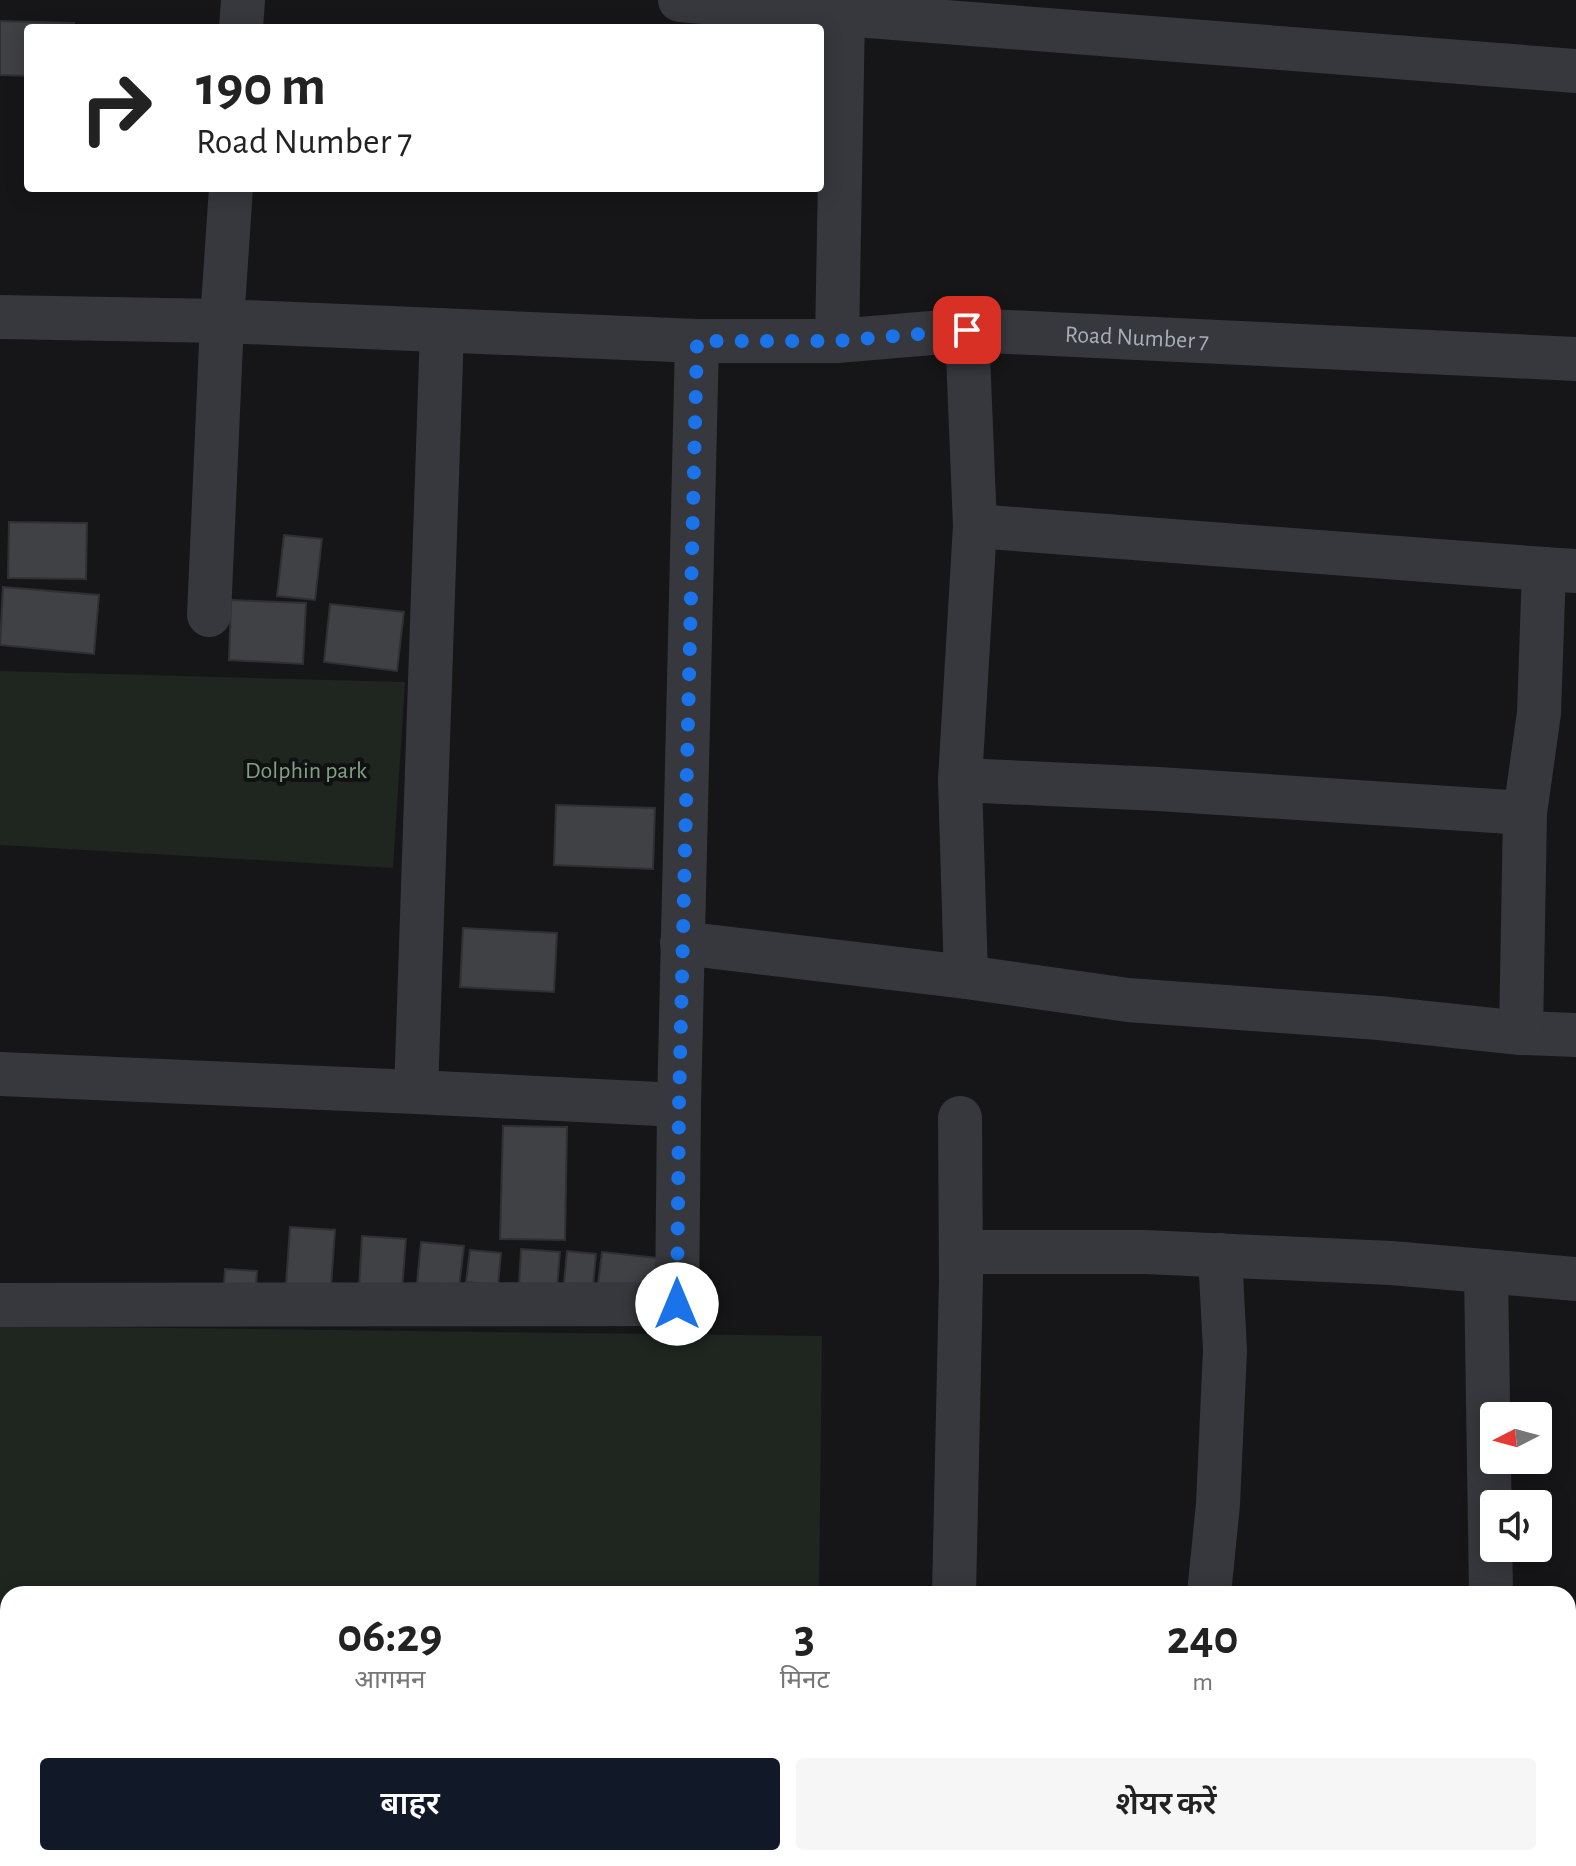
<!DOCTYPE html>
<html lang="hi">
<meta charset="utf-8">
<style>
:root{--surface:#fff;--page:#f6f6f6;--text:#222;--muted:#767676;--accent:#111827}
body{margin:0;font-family:"Alegreya Sans","Noto Sans Devanagari",sans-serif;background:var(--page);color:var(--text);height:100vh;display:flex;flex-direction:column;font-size:30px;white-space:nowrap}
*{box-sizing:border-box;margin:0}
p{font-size:26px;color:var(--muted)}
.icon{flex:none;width:44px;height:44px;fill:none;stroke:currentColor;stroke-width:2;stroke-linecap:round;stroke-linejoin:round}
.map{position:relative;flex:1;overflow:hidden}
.details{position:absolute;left:0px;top:1586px;width:1576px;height:280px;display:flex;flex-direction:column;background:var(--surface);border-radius:24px 24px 0 0;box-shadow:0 4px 20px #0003}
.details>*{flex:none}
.hud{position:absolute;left:24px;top:24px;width:800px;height:168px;border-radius:8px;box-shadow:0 4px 20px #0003;background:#fff;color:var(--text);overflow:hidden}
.needle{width:52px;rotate:264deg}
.controls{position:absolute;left:1480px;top:1402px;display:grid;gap:16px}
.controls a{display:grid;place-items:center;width:72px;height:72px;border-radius:8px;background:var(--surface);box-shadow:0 4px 20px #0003;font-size:40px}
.pin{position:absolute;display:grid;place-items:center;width:68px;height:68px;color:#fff;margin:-34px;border-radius:16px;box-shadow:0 4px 12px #0006}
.me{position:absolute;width:88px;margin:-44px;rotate:0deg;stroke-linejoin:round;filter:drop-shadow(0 0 6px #0008)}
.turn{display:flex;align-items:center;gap:28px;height:168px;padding:0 40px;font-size:36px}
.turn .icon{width:104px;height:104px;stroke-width:2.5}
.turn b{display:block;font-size:56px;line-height:68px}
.eta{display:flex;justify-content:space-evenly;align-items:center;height:136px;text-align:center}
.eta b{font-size:48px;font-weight:600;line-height:56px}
.primary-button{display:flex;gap:16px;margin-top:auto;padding:16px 40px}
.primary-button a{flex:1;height:92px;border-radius:8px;background:var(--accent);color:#fff;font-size:32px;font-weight:600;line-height:92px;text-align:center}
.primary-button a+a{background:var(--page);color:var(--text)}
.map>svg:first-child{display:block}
.green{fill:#1e261f}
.building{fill:#404145;stroke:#303034;stroke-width:2}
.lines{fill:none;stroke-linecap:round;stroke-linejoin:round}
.minor{stroke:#37383d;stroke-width:44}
.route{stroke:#1a73e8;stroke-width:14;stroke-dasharray:0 25.2}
.labels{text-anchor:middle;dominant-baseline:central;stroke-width:8;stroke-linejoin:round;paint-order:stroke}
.street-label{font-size:24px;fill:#a8adb8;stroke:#111113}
.park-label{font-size:24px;fill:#7fa381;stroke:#111113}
</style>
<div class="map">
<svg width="1576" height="1866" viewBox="0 0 1576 1866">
<rect width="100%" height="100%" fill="#161618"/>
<!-- green -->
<g class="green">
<polygon points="0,671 405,682 393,868 0,845"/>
<polygon points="0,1326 822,1336 819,1594 8,1594 8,1858 816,1858 816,1866 0,1866"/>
</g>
<!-- building -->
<g class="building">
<polygon points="0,21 74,23 74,28 28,28 28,76 0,75"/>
<polygon points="9,522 87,523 86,579 8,578"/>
<polygon points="284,535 322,539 315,600 277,596"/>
<polygon points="3,587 99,595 94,654 0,645"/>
<polygon points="231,600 306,603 303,664 229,660"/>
<polygon points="330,604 404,612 397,671 324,662"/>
<polygon points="556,805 655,808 653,869 554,865"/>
<polygon points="463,928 557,933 554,992 460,987"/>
<polygon points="503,1126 567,1127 565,1240 500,1239"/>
<polygon points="290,1227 335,1230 331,1287 286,1284"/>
<polygon points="362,1236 406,1239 402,1290 359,1287"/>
<polygon points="421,1242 464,1246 459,1287 417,1283"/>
<polygon points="521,1249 560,1252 557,1288 519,1286"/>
<polygon points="470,1250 501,1253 498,1285 466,1282"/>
<polygon points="567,1251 596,1254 593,1286 564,1283"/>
<polygon points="602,1252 657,1258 653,1291 598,1284"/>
<polygon points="225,1269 257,1271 256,1286 224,1285"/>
</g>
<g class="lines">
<!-- minor -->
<g class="minor">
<polyline points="680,0 843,14 837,341"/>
<polyline points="844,0 843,14 1576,71"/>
<polyline points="241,28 243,0"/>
<path id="s1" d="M0,317L222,321L697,341H837L967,330L1576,359"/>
<polyline points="975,526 1544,569"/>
<polyline points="209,615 222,321 231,188"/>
<polyline points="960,780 1159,789 1525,813 1539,713 1544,569 1576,571"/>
<polyline points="682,943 966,977 1128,1000 1379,1018 1521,1033 1576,1035"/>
<polyline points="966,977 960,780 975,526 967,330"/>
<polyline points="1521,1033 1525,813"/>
<polyline points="0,1074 416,1092 679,1105"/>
<polyline points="416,1092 442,330"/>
<polyline points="961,1252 1145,1252 1391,1263 1576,1279"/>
<polyline points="1486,1271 1491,1594"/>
<polyline points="0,1305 677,1304 679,1105 697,341"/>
<polyline points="954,1594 961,1278 960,1118"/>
<polyline points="1209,1594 1218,1504 1225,1350 1220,1255"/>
<polyline points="1568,1676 1576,1678"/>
</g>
</g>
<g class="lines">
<!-- route -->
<polyline class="route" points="677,1304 679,1105 697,341 837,341 967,330"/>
</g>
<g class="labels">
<!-- street labels -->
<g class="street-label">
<text stroke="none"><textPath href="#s1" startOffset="1138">Road Number 7</textPath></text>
</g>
<!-- park labels -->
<g class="park-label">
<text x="306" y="771">Dolphin park</text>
</g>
</g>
</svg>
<div class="controls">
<a><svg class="needle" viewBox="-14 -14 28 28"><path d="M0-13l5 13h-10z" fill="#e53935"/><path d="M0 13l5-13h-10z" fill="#767676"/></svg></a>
<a><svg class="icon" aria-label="sound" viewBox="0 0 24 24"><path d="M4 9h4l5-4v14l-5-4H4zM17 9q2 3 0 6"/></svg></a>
</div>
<div class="pin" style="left:967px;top:330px;background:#d93025"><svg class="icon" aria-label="arrive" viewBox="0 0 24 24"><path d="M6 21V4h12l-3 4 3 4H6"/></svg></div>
<svg class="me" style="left:677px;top:1304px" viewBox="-20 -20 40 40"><circle r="19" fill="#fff"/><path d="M0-13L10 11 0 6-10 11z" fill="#1a73e8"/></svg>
<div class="hud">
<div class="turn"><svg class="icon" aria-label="right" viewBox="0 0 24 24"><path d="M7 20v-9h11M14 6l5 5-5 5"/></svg><div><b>190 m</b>Road Number 7</div></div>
</div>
<section class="details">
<div class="eta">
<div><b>06:29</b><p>आगमन</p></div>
<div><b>3</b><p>मिनट</p></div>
<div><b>240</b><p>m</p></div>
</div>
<div class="primary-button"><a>बाहर</a><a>शेयर करें</a></div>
</section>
</div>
